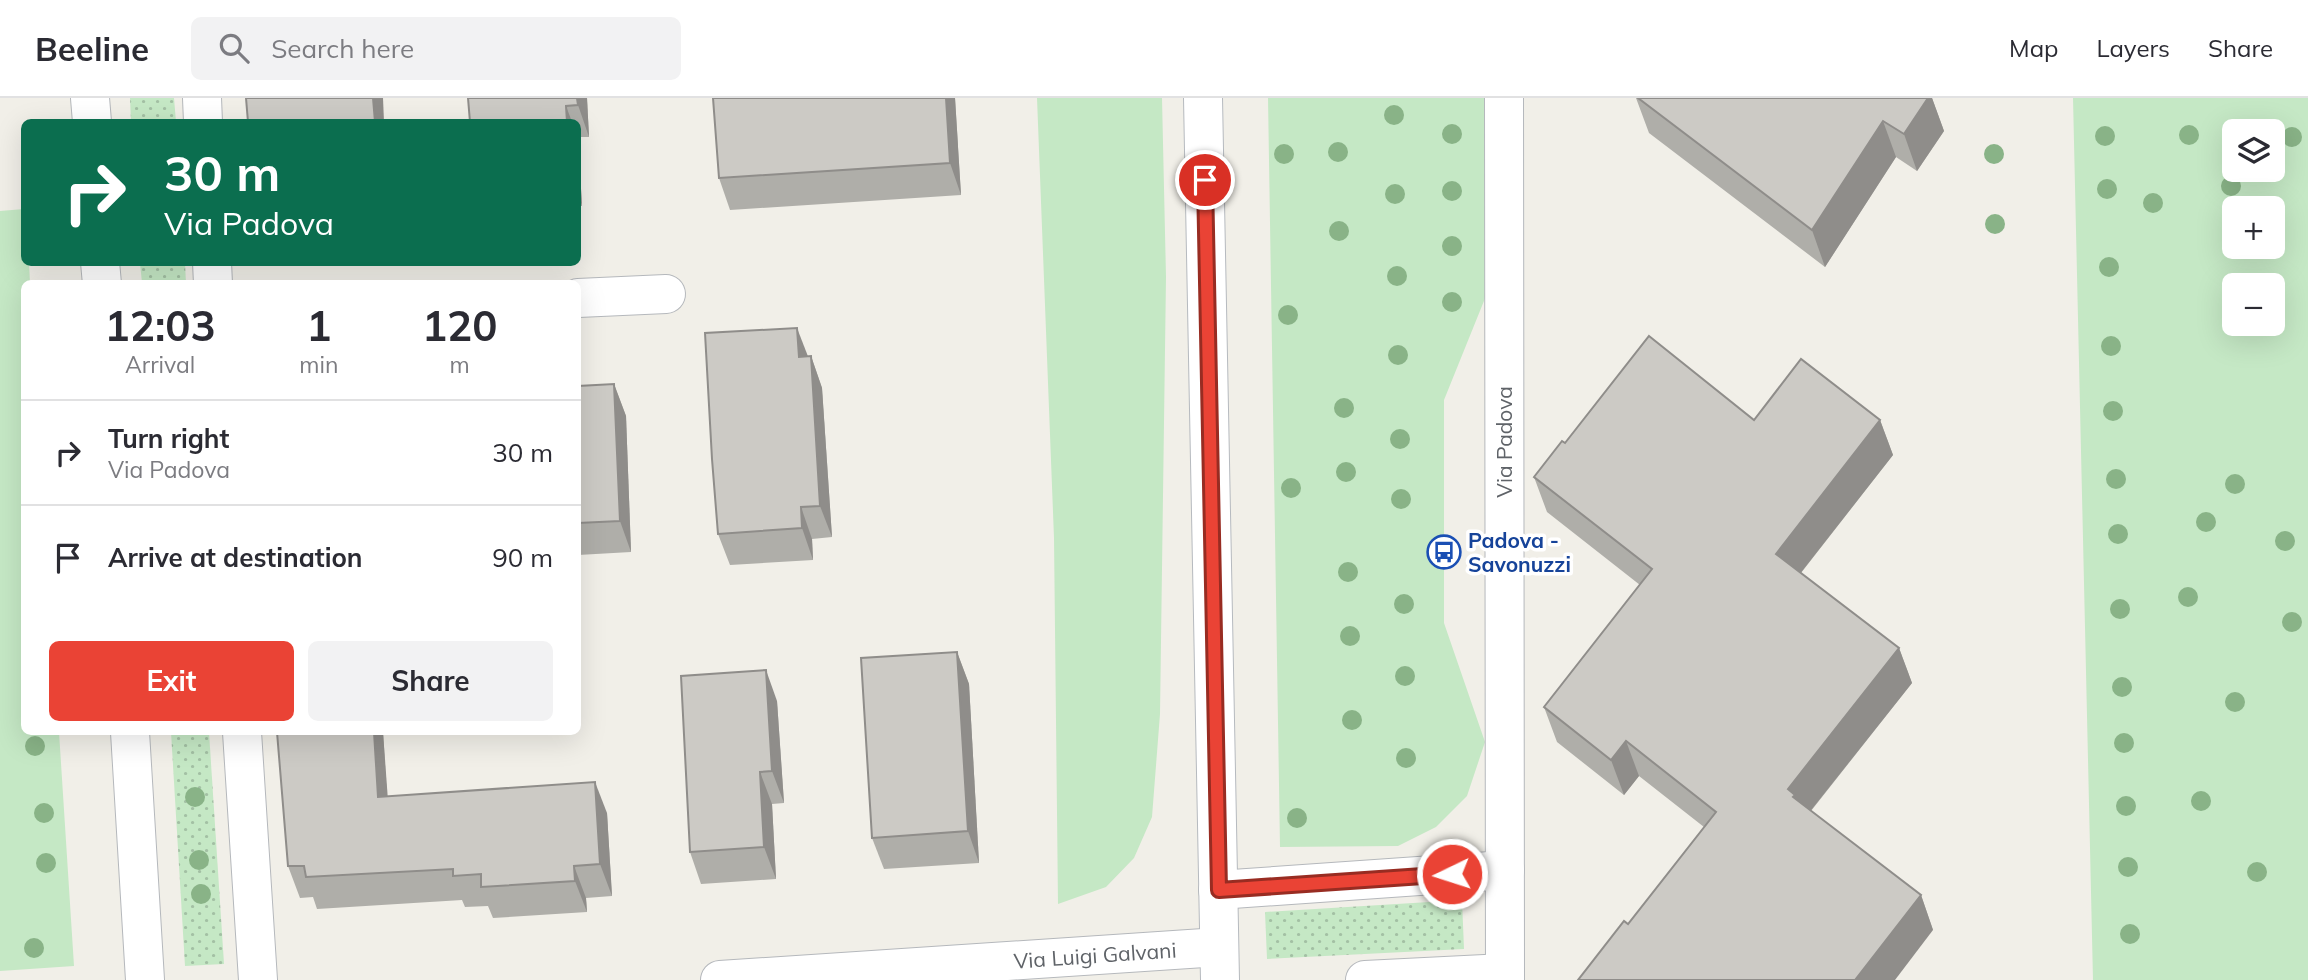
<!DOCTYPE html>
<meta charset="utf-8">
<style>
:root{--surface:#fff;--page:#f2f2f3;--text:#2b2b33;--muted:#7c7c81;--line:#e1e1e2;--accent:#ea4335}
body{margin:0;font-family:Mulish,sans-serif;background:var(--page);color:var(--text);height:100vh;display:flex;flex-direction:column;font-size:26px;white-space:nowrap}
*{box-sizing:border-box;margin:0}
p{font-size:23px;color:var(--muted)}
.icon{flex:none;width:38px;height:38px;fill:none;stroke:currentColor;stroke-width:2;stroke-linecap:round;stroke-linejoin:round}
.map{position:relative;flex:1;overflow:hidden}
.details{position:absolute;left:21px;top:182px;width:560px;height:455px;display:flex;flex-direction:column;background:var(--surface);border-radius:10px;box-shadow:0 7px 28px #0002}
.details>*{flex:none}
.hud{position:absolute;left:21px;top:21px;width:560px;height:147px;border-radius:10px;box-shadow:0 7px 28px #0002;background:#0b6e4f;color:#fff;overflow:hidden}
.buttons{position:absolute;left:2222px;top:21px;display:grid;gap:14px}
.buttons a{display:grid;place-items:center;width:63px;height:63px;border-radius:10px;background:var(--surface);box-shadow:0 7px 28px #0002;font-size:35px}
.pin{position:absolute;display:grid;place-items:center;width:60px;height:60px;color:#fff;margin:-30px;border:4px solid #fff;border-radius:50%;box-shadow:0 2px 7px #0007}
.me{position:absolute;width:77px;margin:-38px;rotate:266deg;stroke-linejoin:round;filter:drop-shadow(0 0 5px #0008)}
.turn{display:flex;align-items:center;gap:24px;height:147px;padding:0 28px;font-size:32px}
.turn .icon{width:91px;height:91px;stroke-width:2.5}
.turn b{display:block;font-size:49px;line-height:60px}
.eta{display:flex;justify-content:space-evenly;align-items:center;height:119px;text-align:center}
.eta b{font-size:42px;font-weight:700;line-height:49px}
.button{display:flex;gap:14px;margin-top:auto;padding:14px 28px}
.button a{flex:1;height:80px;border-radius:10px;background:var(--accent);color:#fff;font-size:28px;font-weight:700;line-height:80px;text-align:center}
.button a+a{background:var(--page);color:var(--text)}
ul{padding:0;list-style:none}
li{display:flex;align-items:center;gap:21px;height:105px;padding:0 28px;border-top:2px solid var(--line)}
li div{flex:1}
li b{display:block;font-size:26px}
li em{font-style:normal}
header{display:flex;align-items:center;gap:42px;box-sizing:border-box;height:98px;padding:0 35px;background:var(--surface);border-bottom:2px solid var(--line)}
header strong{font-size:33px}
nav{display:flex;gap:38px;margin-inline-start:auto;font-size:24px}
.search{width:490px;height:63px;background:var(--page);display:flex;align-items:center;gap:18px;box-sizing:border-box;padding:0 24px;border-radius:10px;color:var(--muted);font-size:26px}
.map>svg:first-child{display:block}
.grass{fill:url(#grass-dots)}
.park{fill:#c5e8c5;fill-rule:evenodd}
.lines{fill:none;stroke-linecap:round;stroke-linejoin:round}
.street-casing{stroke:#b5b8bc;stroke-width:40}
.secondary-casing{stroke:#b6babf;stroke-width:40}
.street{stroke:#fff;stroke-width:38}
.secondary{stroke:#fff;stroke-width:38}
.tree{fill:#89b387}
.wall{fill:#afaea9}
.shaded-wall{fill:#8f8d8a}
.building{fill:#cccac5;stroke:#8f8d8a;stroke-width:2}
.route-casing{stroke:#982c22;stroke-width:18}
.route{stroke:#ea4335;stroke-width:12}
.labels{text-anchor:middle;dominant-baseline:central;stroke-width:7;stroke-linejoin:round;paint-order:stroke}
.street-label{font-size:21px;fill:#5f6368;stroke:#fff}
.transit-label{font-size:21px;font-weight:bold;fill:#164399;stroke:#fff;text-anchor:start}
</style>
<header>
<strong>Beeline</strong>
<div class="search"><svg class="icon" aria-label="search" viewBox="0 0 24 24"><circle cx="10" cy="10" r="6"/><path d="M15 15l6 6"/></svg>Search here</div>
<nav><a>Map</a><a>Layers</a><a>Share</a></nav>
</header>
<div class="map">
<svg width="2308" height="882" viewBox="0 0 2308 882">
<defs>
<pattern id="grass-dots" width="8" height="8" patternUnits="userSpaceOnUse" patternTransform="scale(1.75)"><rect width="8" height="8" fill="#c5e8c5"/><path d="M2 2h.1M6 6h.1" fill="none" stroke="#a3c0a4" stroke-width="1.8" stroke-linecap="round"/></pattern>
</defs>
<rect width="100%" height="100%" fill="#f1efe8"/>
<!-- grass -->
<g class="grass">
<polygon points="130,0 174,0 176,24 131,24"/>
<polygon points="140,165 185,165 186,185 142,185"/>
<polygon points="171,634 209,634 224,866 185,868"/>
<polygon points="1462,802 1464,851 1267,861 1265,814"/>
</g>
<!-- park -->
<g class="park">
<polygon points="1037,0 1162,0 1166,179 1160,616 1152,719 1134,760 1106,789 1058,806 1054,440"/>
<polygon points="1268,0 1488,0 1488,193 1444,302 1444,525 1485,644 1467,698 1436,729 1398,748 1280,749"/>
<path d="M2073,0H2308V882H2093ZM2235,33H2273V72H2235ZM2273,110V149H2235V110ZM2235,187H2273V226H2235Z"/>
<polygon points="24,111 24,164 29,165 30,185 24,186 24,634 59,634 74,868 0,873 0,113"/>
</g>
<g class="lines">
<defs>
<g id="street">
<polyline points="90,0 92,24"/>
<polyline points="202,0 203,24"/>
<polyline points="1504,0 1505,882"/>
<polyline points="100,164 102,186"/>
<polyline points="212,164 213,186"/>
<polyline points="578,200 666,196"/>
<polyline points="130,634 145,882"/>
<polyline points="242,634 258,882"/>
<polyline points="1218,792 1505,772"/>
<polyline points="720,882 1219,849"/>
<polyline points="1365,882 1505,875"/>
</g>
<polyline id="secondary" points="1203,0 1220,882"/>
</defs>
<!-- street casing -->
<use href="#street" class="street-casing"/>
<!-- secondary casing -->
<use href="#secondary" class="secondary-casing"/>
<!-- street -->
<use href="#street" class="street"/>
<!-- secondary -->
<use href="#secondary" class="secondary"/>
</g>
<!-- trees -->
<g class="tree">
<circle cx="1394" cy="17" r="10"/>
<circle cx="1452" cy="36" r="10"/>
<circle cx="2189" cy="37" r="10"/>
<circle cx="2105" cy="38" r="10"/>
<circle cx="2292" cy="39" r="10"/>
<circle cx="1338" cy="54" r="10"/>
<circle cx="1284" cy="56" r="10"/>
<circle cx="1994" cy="56" r="10"/>
<circle cx="2231" cy="88" r="10"/>
<circle cx="2107" cy="91" r="10"/>
<circle cx="1452" cy="93" r="10"/>
<circle cx="1395" cy="96" r="10"/>
<circle cx="2153" cy="105" r="10"/>
<circle cx="1995" cy="126" r="10"/>
<circle cx="1339" cy="133" r="10"/>
<circle cx="1452" cy="148" r="10"/>
<circle cx="2109" cy="169" r="10"/>
<circle cx="1397" cy="178" r="10"/>
<circle cx="1452" cy="204" r="10"/>
<circle cx="1288" cy="217" r="10"/>
<circle cx="2111" cy="248" r="10"/>
<circle cx="1398" cy="257" r="10"/>
<circle cx="1344" cy="310" r="10"/>
<circle cx="2113" cy="313" r="10"/>
<circle cx="1400" cy="341" r="10"/>
<circle cx="1346" cy="374" r="10"/>
<circle cx="2116" cy="381" r="10"/>
<circle cx="2235" cy="386" r="10"/>
<circle cx="1291" cy="390" r="10"/>
<circle cx="1401" cy="401" r="10"/>
<circle cx="2206" cy="424" r="10"/>
<circle cx="2118" cy="436" r="10"/>
<circle cx="2285" cy="443" r="10"/>
<circle cx="1348" cy="474" r="10"/>
<circle cx="2188" cy="499" r="10"/>
<circle cx="1404" cy="506" r="10"/>
<circle cx="2120" cy="511" r="10"/>
<circle cx="2292" cy="524" r="10"/>
<circle cx="1350" cy="538" r="10"/>
<circle cx="1405" cy="578" r="10"/>
<circle cx="2122" cy="589" r="10"/>
<circle cx="2235" cy="604" r="10"/>
<circle cx="1352" cy="622" r="10"/>
<circle cx="2124" cy="645" r="10"/>
<circle cx="35" cy="648" r="10"/>
<circle cx="1406" cy="660" r="10"/>
<circle cx="195" cy="699" r="10"/>
<circle cx="2201" cy="703" r="10"/>
<circle cx="2126" cy="708" r="10"/>
<circle cx="44" cy="715" r="10"/>
<circle cx="1297" cy="720" r="10"/>
<circle cx="199" cy="762" r="10"/>
<circle cx="46" cy="765" r="10"/>
<circle cx="2128" cy="769" r="10"/>
<circle cx="2257" cy="774" r="10"/>
<circle cx="201" cy="796" r="10"/>
<circle cx="2130" cy="836" r="10"/>
<circle cx="34" cy="850" r="10"/>
</g>
<!-- wall -->
<g class="wall">
<polygon points="587,0 589,39 578,39 582,108 578,108 578,24 470,24"/>
<polygon points="955,0 961,97 730,112 719,80"/>
<polygon points="1636,0 1932,0 1944,33 1917,73 1896,59 1825,169 1649,35"/>
<polygon points="808,258 811,258 822,290 832,439 812,441 813,462 730,467 718,436"/>
<polygon points="614,286 626,318 631,454 578,457 578,288"/>
<polygon points="1754,322 1880,322 1893,357 1801,475 1899,550 1912,585 1811,713 1921,797 1933,832 1628,826 1704,729 1639,678 1624,697 1557,644 1544,609 1640,487 1547,414 1534,379 1565,345"/>
<polygon points="957,554 969,586 979,765 884,771 872,740"/>
<polygon points="777,603 784,705 772,706 776,781 701,786 690,754"/>
<polygon points="383,634 387,698 607,715 612,798 586,800 587,814 493,820 488,808 465,809 462,802 317,811 313,799 300,800 288,768"/>
</g>
<!-- shaded-wall -->
<g class="shaded-wall">
<polygon points="373,0 383,0 384,24 375,24"/>
<polygon points="577,0 587,0 589,39 578,7"/>
<polygon points="946,0 955,0 961,97 950,65"/>
<polygon points="1928,0 1932,0 1944,33 1917,73 1904,36"/>
<polygon points="566,8 572,24 567,24"/>
<polygon points="1883,23 1896,59 1825,169 1812,132"/>
<polygon points="578,39 582,108 578,95"/>
<polygon points="797,230 809,261 799,259"/>
<polygon points="811,258 822,290 832,439 820,408"/>
<polygon points="614,286 626,318 631,454 620,423"/>
<polygon points="1880,322 1893,357 1788,491 1776,456"/>
<polygon points="801,409 812,441 813,462 802,430"/>
<polygon points="1899,550 1912,585 1804,721 1788,691"/>
<polygon points="957,554 969,586 979,765 968,733"/>
<polygon points="766,572 777,603 784,705 772,673"/>
<polygon points="374,634 383,634 390,730 378,699"/>
<polygon points="1626,643 1639,678 1624,697 1611,662"/>
<polygon points="760,674 772,706 776,781 764,749"/>
<polygon points="595,684 607,715 612,798 600,766"/>
<polygon points="574,768 586,800 587,814 575,783"/>
<polygon points="1921,797 1933,832 1895,882 1855,882"/>
</g>
<!-- building -->
<g class="building">
<polygon points="246,0 373,0 375,24 248,24"/>
<polygon points="468,0 577,0 578,7 566,8 567,24 470,24"/>
<polygon points="713,0 946,0 950,65 719,80"/>
<polygon points="1638,0 1928,0 1904,36 1883,23 1812,132"/>
<polygon points="797,230 799,259 811,258 820,408 801,409 802,430 718,436 712,361 705,235"/>
<polygon points="1649,238 1754,322 1801,261 1880,322 1776,456 1899,550 1788,691 1795,697 1793,699 1921,797 1855,882 1578,882 1624,823 1628,826 1716,714 1626,643 1611,662 1544,609 1652,471 1534,379 1562,343 1565,345"/>
<polygon points="614,286 620,423 578,425 578,288"/>
<polygon points="957,554 968,733 872,740 861,560"/>
<polygon points="766,572 772,673 760,674 764,749 690,754 681,578"/>
<polygon points="277,634 374,634 378,699 595,684 600,766 574,768 575,783 481,789 481,776 453,778 453,771 306,779 304,768 288,768"/>
</g>
<g class="lines">
<defs>
<polyline id="route" points="1205,82 1219,792 1452,776"/>
</defs>
<!-- route casing -->
<use href="#route" class="route-casing"/>
<!-- route -->
<use href="#route" class="route"/>
</g>
<!-- icons -->
<defs>
<symbol id="bus-ring" viewBox="-11 -11 22 22"><circle r="9.5" fill="#fff" stroke="#1a4fb4" stroke-width="1.5"/><path d="M-5-6H5V4H4V6H2V4H-2V6H-4V4H-5ZM-3.5-4V0h7V-4ZM-3.5 1.2v1.5H-2V1.2ZM2 1.2v1.5H3.5V1.2Z" fill="#1a4fb4"/></symbol>
</defs>
<g fill-rule="evenodd">
<use href="#bus-ring" x="1425" y="435" width="38" height="38"/>
</g>
<g class="labels">
<!-- street labels -->
<g class="street-label">
<text transform="translate(1504 344) rotate(-90)">Via Padova</text>
<text transform="translate(1095 857) rotate(-4)">Via Luigi Galvani</text>
</g>
<!-- transit labels -->
<g class="transit-label">
<text x="1468" y="442">Padova -<tspan x="1468" dy="24">Savonuzzi</tspan></text>
</g>
</g>
</svg>
<div class="buttons">
<a><svg class="icon" aria-label="layers" viewBox="0 0 24 24"><path d="M12 4l9 5-9 5-9-5zM3 14l9 5 9-5"/></svg></a>
<a>+</a>
<a>−</a>
</div>
<div class="pin" style="left:1205px;top:82px;background:#d93025"><svg class="icon" aria-label="arrive" viewBox="0 0 24 24"><path d="M6 21V4h12l-3 4 3 4H6"/></svg></div>
<svg class="me" style="left:1452px;top:776px" viewBox="-20 -20 40 40"><circle r="17" fill="#ea4335" stroke="#fff" stroke-width="3"/><path d="M0-11L8 9 0 5-8 9z" fill="#fff"/></svg>
<div class="hud">
<div class="turn"><svg class="icon" aria-label="right" viewBox="0 0 24 24"><path d="M7 20v-9h11M14 6l5 5-5 5"/></svg><div><b>30 m</b>Via Padova</div></div>
</div>
<section class="details">
<div class="eta">
<div><b>12:03</b><p>Arrival</p></div>
<div><b>1</b><p>min</p></div>
<div><b>120</b><p>m</p></div>
</div>
<ul>
<li><svg class="icon" aria-label="right" viewBox="0 0 24 24"><path d="M7 20v-9h11M14 6l5 5-5 5"/></svg><div><b>Turn right</b><p>Via Padova</p></div><em>30 m</em></li>
<li><svg class="icon" aria-label="arrive" viewBox="0 0 24 24"><path d="M6 21V4h12l-3 4 3 4H6"/></svg><div><b>Arrive at destination</b></div><em>90 m</em></li>
</ul>
<div class="button"><a>Exit</a><a>Share</a></div>
</section>
</div>
